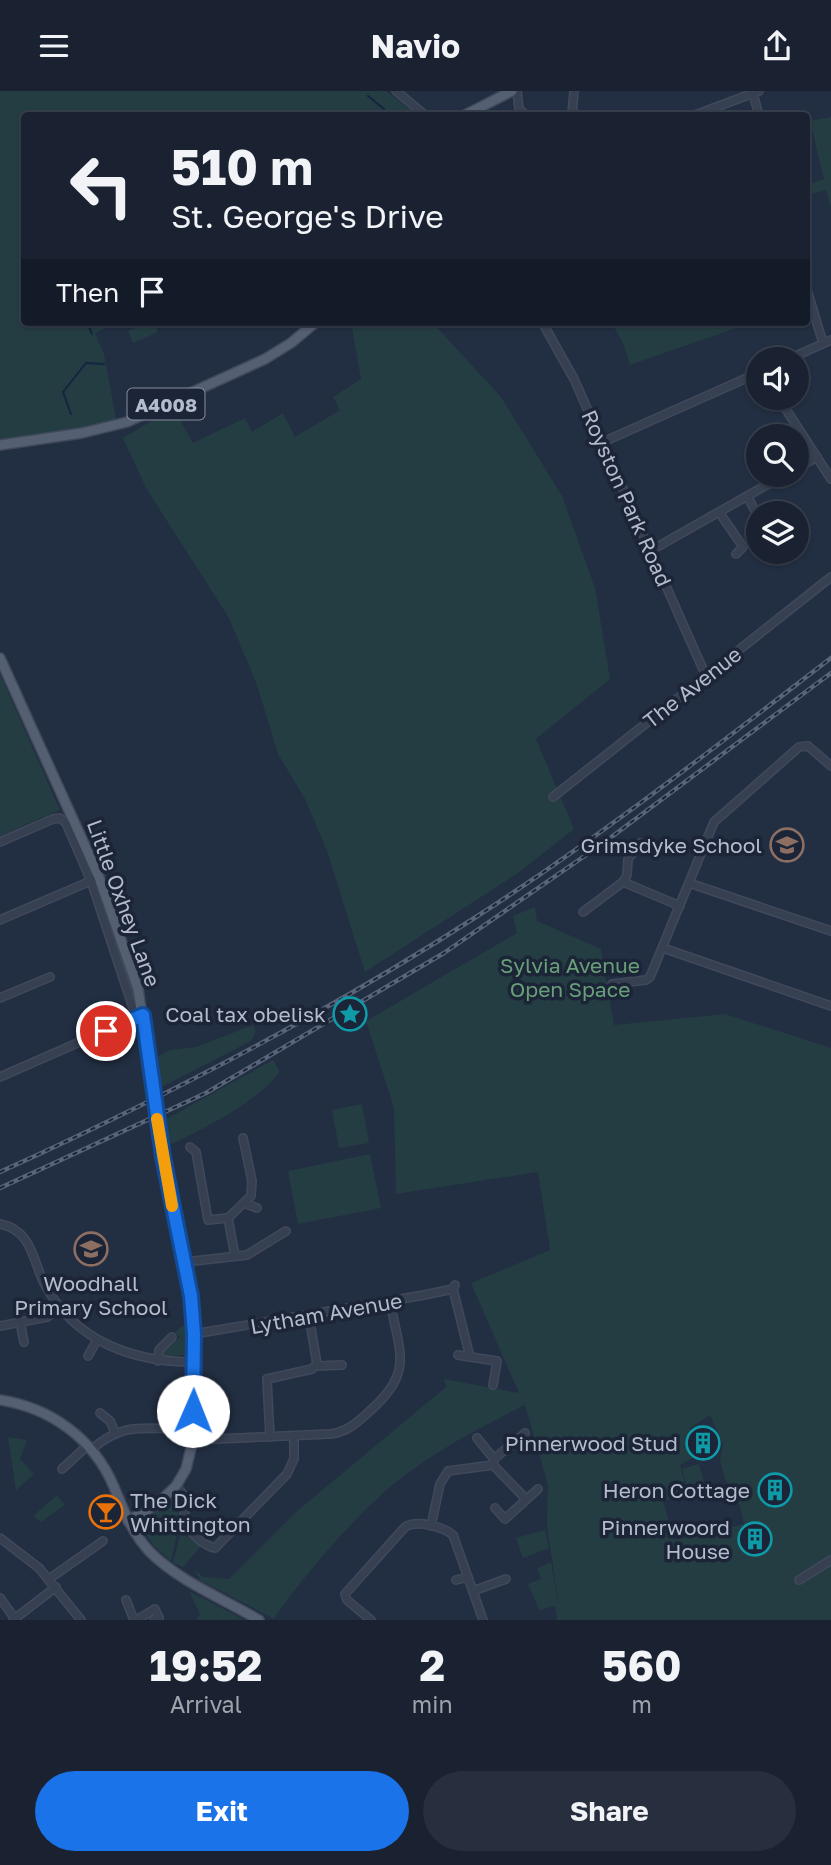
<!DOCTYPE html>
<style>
:root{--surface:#1a2232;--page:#272f3e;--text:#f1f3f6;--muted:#9fa4ac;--line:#383f4d;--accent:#1a73e8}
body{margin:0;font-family:"Golos Text",sans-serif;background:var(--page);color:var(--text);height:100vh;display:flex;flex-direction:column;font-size:26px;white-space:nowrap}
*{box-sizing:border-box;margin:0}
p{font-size:23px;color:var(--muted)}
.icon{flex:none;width:38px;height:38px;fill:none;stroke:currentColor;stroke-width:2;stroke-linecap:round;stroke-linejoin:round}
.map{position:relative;height:1529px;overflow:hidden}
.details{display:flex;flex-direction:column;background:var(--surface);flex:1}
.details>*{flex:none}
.hud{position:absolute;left:21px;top:21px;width:789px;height:214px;border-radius:7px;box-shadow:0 2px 5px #0004,0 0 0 2px var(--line);background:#1a2232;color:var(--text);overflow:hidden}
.controls{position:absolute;left:746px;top:256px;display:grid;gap:14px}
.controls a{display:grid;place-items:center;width:63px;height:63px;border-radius:50%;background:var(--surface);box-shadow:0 2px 5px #0004,0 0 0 2px var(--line);font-size:35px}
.pin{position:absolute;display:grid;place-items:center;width:60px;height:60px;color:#fff;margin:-30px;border:4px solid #fff;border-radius:50%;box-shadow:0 2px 7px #0007}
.me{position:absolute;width:77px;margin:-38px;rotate:1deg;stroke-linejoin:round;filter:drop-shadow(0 0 5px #0008)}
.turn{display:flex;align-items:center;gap:24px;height:147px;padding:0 35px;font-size:32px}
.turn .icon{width:91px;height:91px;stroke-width:2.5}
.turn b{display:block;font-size:49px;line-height:60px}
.then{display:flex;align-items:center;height:66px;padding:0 35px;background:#0003;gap:14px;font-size:26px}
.eta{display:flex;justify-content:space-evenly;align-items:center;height:119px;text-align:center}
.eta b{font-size:42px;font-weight:700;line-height:49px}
.action{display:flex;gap:14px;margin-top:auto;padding:14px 35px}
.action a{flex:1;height:80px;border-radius:42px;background:var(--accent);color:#fff;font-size:28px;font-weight:700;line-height:80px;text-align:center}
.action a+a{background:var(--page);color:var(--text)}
header{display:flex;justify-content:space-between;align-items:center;height:91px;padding:0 35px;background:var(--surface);font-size:32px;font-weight:700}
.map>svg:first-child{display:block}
.green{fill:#243d43;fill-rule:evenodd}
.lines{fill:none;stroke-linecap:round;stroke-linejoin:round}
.stream{stroke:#142441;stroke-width:2}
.minor-casing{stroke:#40495b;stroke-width:10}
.major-casing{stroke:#40495b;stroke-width:12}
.minor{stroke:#374051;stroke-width:7}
.major{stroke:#555f72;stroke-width:9}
.rail-casing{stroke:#586479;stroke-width:4.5}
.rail{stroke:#1c2537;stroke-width:2;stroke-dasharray:5;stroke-linecap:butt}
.major-bridge-casing{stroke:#40495b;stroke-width:12;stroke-linecap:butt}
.major-bridge{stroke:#555f72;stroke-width:9}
.route-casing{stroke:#114b97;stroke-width:18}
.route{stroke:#1a73e8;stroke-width:12}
.slow{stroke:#f59e0b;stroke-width:12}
.labels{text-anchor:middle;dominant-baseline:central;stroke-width:7;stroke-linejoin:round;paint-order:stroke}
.shield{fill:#1c2537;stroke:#868e9f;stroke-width:2}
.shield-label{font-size:19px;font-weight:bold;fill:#b3bbcc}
.street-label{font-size:21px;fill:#b3bbcc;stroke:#1c2537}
.poi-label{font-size:21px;fill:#b3bbcc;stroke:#1c2537;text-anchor:end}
.park-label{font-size:21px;fill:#689f78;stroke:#1c2537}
</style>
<header><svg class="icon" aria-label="menu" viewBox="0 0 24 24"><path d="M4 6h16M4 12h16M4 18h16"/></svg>Navio<svg class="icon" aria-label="share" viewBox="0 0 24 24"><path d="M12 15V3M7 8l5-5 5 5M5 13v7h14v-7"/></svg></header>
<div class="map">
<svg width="831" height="1529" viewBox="0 0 831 1529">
<rect width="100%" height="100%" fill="#222e42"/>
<!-- green -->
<g class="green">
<polygon points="0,0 386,0 417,24 24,24 24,231 119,231 95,242 104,263 117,333 0,352"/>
<polygon points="831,26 831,116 826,99 807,104 807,94 824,88 810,30"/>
<polygon points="148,231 154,231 158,241 133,252 128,240"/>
<polygon points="351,231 432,231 501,306 562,405 595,497 610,588 536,648 574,738 518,782 365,881 327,760 305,708 278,663 257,594 229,527 146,397 123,347 173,317 193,352 245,327 252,341 283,322 295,346 340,319 333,306 361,288"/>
<polygon points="611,231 753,231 630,274 623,252"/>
<polygon points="0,583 60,719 0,745"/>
<path d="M535,816L537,830L601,858L614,934L725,923L831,957V1529H557L555,1515L539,1519L528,1493L541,1488L537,1477L551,1471L560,1523L547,1434L548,1394L525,1314C481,1336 439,1358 400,1388C361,1418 301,1487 274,1528L200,1489L194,1478L203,1486L229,1488L296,1421L446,1296L444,1288L519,1302L471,1192L550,1159L538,1081L396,1103L394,1017L366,930L517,842L513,825ZM710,1324L723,1353L720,1370L725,1388L740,1415L744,1433L674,1449L663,1410L688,1403L680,1374L696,1365L690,1337Z"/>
<polygon points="253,934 256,941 251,950 156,999 152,968 170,959 196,956"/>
<path d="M273,969L280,981C253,1014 205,1037 167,1055L159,1032Z"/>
<polygon points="362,1013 369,1052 339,1057 332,1019"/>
<polygon points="370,1063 381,1117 298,1133 288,1080"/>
<polygon points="182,1235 188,1235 189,1264 161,1265 161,1258 180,1247 175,1241"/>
<polygon points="8,1346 27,1349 20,1368 34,1383 16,1399"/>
<polygon points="699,1373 707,1401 690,1406 682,1378"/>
<polygon points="57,1404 65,1414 41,1431 33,1425"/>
<polygon points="176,1404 181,1404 184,1410 171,1470 153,1454 139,1433"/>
<polygon points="182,1436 185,1440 183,1443 201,1455 183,1476 173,1472"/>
<polygon points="545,1439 549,1457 523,1467 516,1447"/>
<polygon points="189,1500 245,1529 196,1529 200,1523"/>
</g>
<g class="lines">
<!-- stream -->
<g class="stream">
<polyline points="368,5 384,18"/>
<polyline points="87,231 92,243"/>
<polyline points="71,323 63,301 86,272 104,273"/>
</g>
<defs>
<g id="minor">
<polyline points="396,0 425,24"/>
<polyline points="517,0 519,18 526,24"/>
<polyline points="753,3 759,24"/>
<polyline points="572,24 574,0"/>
<polyline points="695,24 759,0"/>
<polyline points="807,199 823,252"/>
<polyline points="542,231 574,288 706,585"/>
<polyline points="789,268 831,249"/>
<polyline points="778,306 831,388"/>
<polyline points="603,351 758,282"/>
<polyline points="796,378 817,366"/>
<polyline points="747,405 758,425"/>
<polyline points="719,421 743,456 736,463"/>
<polyline points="650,460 786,383"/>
<polyline points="553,706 831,486"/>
<polyline points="0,751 53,728 60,727 66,732 91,790 136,926"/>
<polyline points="623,791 627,784 628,768 640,752"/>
<polyline points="689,792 831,840"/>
<polyline points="583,821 623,791 680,815"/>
<polyline points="0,829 93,789"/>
<polyline points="663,857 831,915"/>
<polyline points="612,893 646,889 650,886 714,731 799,656 808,655 831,675"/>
<polyline points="0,907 50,886"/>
<polyline points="0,986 139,925"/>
<polyline points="190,1056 196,1061 208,1129 228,1127"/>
<polyline points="244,1112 257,1117"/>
<path d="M0,1133C33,1140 32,1169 45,1194C76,1251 133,1271 194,1271"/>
<polyline points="235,1165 228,1127 251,1105 252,1090 243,1047"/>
<polyline points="185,1171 247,1164 286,1140"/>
<polyline points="453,1198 470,1266 497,1270 493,1294"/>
<polyline points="20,1231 24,1251"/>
<polyline points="0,1235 47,1226 61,1217"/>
<polyline points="194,1243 424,1204 453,1198 455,1194"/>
<polyline points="458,1264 470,1266"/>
<polyline points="88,1265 97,1249"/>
<polyline points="158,1270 159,1259 172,1246"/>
<polyline points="316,1275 342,1274"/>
<polyline points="100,1322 110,1330 115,1341"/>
<polyline points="270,1346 267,1288 312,1278 317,1273 309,1225"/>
<polyline points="477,1347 494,1368 493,1374 526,1408"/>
<path d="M193,1349L330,1343C348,1341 359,1330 372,1318C414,1280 399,1261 390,1210"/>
<path d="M92,1358C123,1331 143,1338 182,1338"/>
<polyline points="494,1368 525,1342"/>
<polyline points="62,1378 88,1354"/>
<path d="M176,1395L188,1409C187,1415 184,1421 184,1426C184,1438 204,1455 215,1457L287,1383L294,1368V1345"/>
<polyline points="495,1417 505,1428 538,1398"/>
<polyline points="431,1435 440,1393 448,1380 493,1374"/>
<polyline points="0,1447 39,1477 81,1529"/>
<polyline points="49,1488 103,1450"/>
<polyline points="456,1489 468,1486"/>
<polyline points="799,1489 831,1469"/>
<polyline points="473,1500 506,1488"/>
<polyline points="0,1507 15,1528"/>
<polyline points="126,1509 134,1529"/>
<polyline points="13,1529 56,1496"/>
<polyline points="136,1529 155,1518 159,1527 154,1529"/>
<path d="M371,1529L347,1509L345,1503L405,1436C417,1429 442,1435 453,1444L483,1529"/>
</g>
<g id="major">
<polyline points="465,24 512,0"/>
<polyline points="0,354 82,342 127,331 265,268 291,252 316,231"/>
<polyline points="0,567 99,786 138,898 150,978"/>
<path d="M0,1309C51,1317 94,1348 114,1396C124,1420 132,1442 150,1461C180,1491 224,1508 259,1529"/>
<polyline points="128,1430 157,1413 176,1395 186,1378 193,1349 193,1221 158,1037"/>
</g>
</defs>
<!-- minor casing -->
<use href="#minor" class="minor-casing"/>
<!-- major casing -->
<use href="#major" class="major-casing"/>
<!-- minor -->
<use href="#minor" class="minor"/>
<!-- major -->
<use href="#major" class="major"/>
<defs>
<g id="rail">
<path d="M0,1081C165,1006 324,924 476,826C599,747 715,656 831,567"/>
<polyline points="0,1097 206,1002 444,862 602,753 831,582"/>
</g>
</defs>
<!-- rail casing -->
<use href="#rail" class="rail-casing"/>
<!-- rail -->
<use href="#rail" class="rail"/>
<defs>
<polyline id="major-bridge" points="150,978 158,1037"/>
</defs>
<!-- major-bridge casing -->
<use href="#major-bridge" class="major-bridge-casing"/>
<!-- major-bridge -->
<use href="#major-bridge" class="major-bridge"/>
</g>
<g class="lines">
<defs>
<polyline id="route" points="106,940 143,924 163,1066 191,1205 194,1243 193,1320"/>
</defs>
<!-- route casing -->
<use href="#route" class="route-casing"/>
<!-- route -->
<use href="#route" class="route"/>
<!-- slow -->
<polyline class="slow" points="157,1028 172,1115"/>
</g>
<!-- icons -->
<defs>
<symbol id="school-ring" viewBox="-11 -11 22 22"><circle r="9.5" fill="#1c2537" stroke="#8d6e63" stroke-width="1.5"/><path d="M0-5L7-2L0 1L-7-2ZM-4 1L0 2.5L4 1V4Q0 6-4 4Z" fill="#8d6e63"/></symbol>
<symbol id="sight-ring" viewBox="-11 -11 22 22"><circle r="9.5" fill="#1c2537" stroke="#0f9aa8" stroke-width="1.5"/><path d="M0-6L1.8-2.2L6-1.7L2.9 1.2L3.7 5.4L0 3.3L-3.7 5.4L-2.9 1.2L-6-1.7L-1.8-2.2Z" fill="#0f9aa8"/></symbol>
<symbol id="building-ring" viewBox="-11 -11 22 22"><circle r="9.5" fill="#1c2537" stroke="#0f9aa8" stroke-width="1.5"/><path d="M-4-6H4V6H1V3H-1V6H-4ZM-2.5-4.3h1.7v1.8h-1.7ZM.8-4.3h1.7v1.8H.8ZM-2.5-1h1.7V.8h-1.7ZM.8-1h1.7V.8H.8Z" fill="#0f9aa8"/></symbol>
<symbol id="bar-ring" viewBox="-11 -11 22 22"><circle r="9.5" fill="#1c2537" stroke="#e8710a" stroke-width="1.5"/><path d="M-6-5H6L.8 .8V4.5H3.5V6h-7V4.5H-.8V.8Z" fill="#e8710a"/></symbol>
</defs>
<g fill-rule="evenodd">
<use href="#school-ring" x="768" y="735" width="38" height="38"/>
<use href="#sight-ring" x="331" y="904" width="38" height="38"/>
<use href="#school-ring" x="72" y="1139" width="38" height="38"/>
<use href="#building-ring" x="684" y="1333" width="38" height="38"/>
<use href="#building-ring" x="756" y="1380" width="38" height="38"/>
<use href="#bar-ring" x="87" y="1402" width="38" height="38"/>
<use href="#building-ring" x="736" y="1429" width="38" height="38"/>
</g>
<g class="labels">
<!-- shield labels -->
<rect class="shield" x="127.5" y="297.5" width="77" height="31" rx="5"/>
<g class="shield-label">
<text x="166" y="313">A4008</text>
</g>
<!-- street labels -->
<g class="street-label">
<text transform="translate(627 407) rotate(66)">Royston Park Road</text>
<text transform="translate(692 596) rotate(-38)">The Avenue</text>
<text transform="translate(124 812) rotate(70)">Little Oxhey Lane</text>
<text transform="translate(326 1222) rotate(-10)">Lytham Avenue</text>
</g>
<!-- poi labels -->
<g class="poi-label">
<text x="762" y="754">Grimsdyke School</text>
<text x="326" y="923">Coal tax obelisk</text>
<text x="91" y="1192" text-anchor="middle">Woodhall<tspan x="91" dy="24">Primary School</tspan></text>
<text x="678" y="1352">Pinnerwood Stud</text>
<text x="750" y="1399">Heron Cottage</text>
<text x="130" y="1409" text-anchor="start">The Dick<tspan x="130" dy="24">Whittington</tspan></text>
<text x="730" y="1436">Pinnerwoord<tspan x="730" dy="24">House</tspan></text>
</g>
<!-- park labels -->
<g class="park-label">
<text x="570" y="874">Sylvia Avenue<tspan x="570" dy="24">Open Space</tspan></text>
</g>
</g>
</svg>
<div class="controls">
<a><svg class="icon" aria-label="sound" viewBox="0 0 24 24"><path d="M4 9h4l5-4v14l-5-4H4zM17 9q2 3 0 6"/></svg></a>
<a><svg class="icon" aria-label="search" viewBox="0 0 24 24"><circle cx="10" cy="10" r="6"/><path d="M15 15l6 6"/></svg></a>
<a><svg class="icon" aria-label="layers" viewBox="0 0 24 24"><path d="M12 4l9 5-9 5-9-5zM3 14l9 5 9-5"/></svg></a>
</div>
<div class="pin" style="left:106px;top:940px;background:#d93025"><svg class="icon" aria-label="arrive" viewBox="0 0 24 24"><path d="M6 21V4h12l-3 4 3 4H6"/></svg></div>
<svg class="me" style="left:193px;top:1320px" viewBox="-20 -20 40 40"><circle r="19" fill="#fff"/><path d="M0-13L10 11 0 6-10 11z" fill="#1a73e8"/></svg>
<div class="hud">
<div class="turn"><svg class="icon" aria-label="left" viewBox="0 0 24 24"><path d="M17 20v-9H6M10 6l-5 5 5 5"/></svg><div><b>510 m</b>St. George's Drive</div></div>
<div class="then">Then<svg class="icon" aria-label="arrive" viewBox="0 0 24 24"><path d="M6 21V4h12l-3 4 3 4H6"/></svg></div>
</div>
</div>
<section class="details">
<div class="eta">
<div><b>19:52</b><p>Arrival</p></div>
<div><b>2</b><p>min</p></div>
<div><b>560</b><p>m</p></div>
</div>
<div class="action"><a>Exit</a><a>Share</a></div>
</section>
